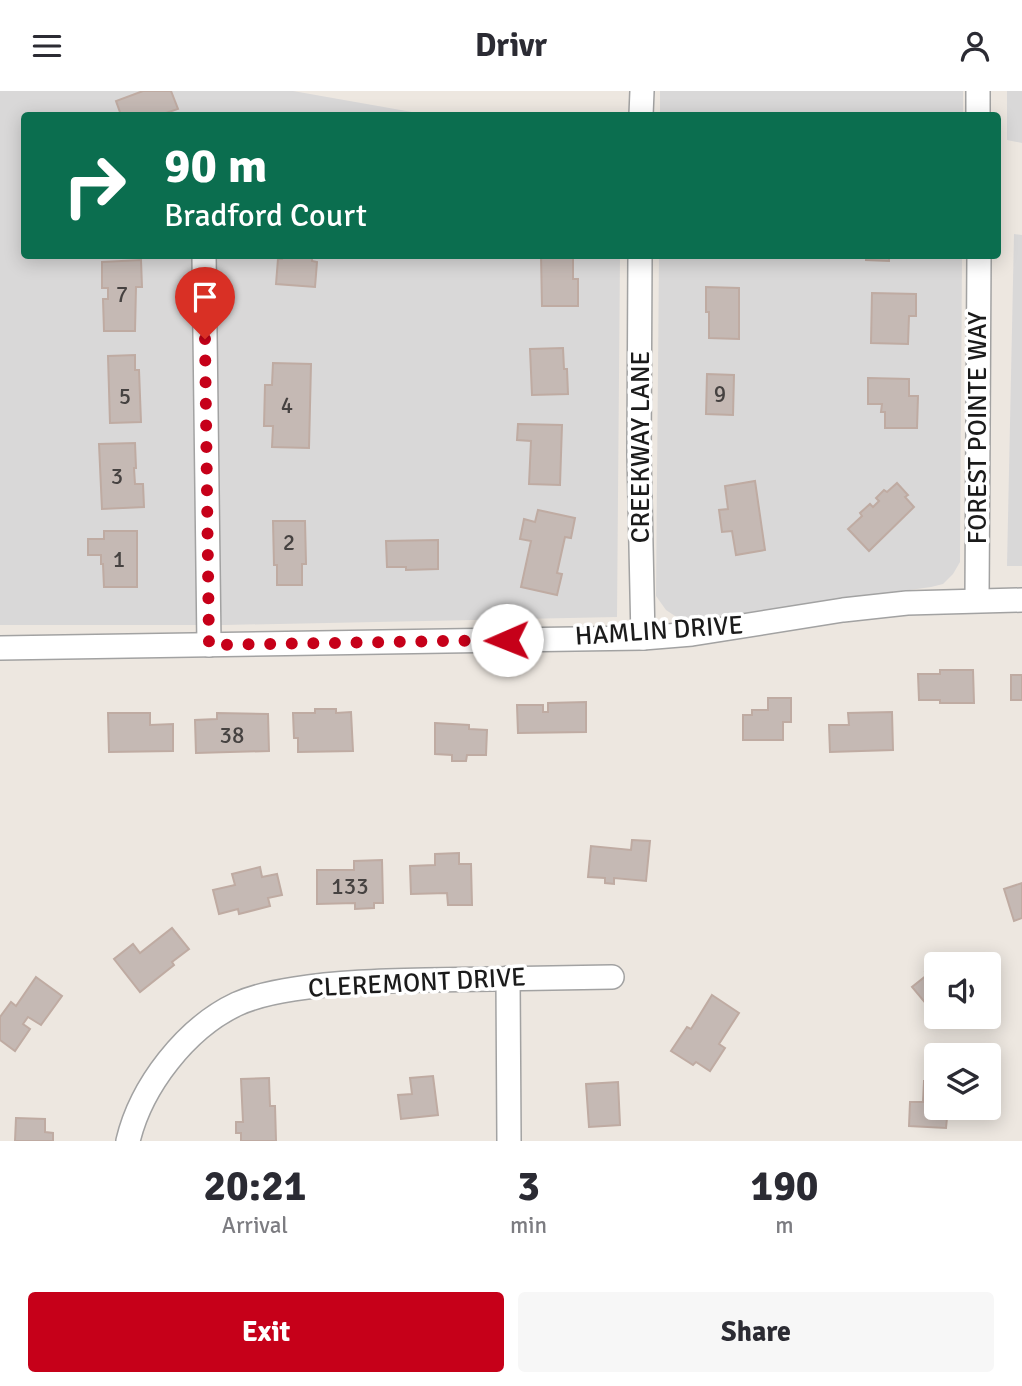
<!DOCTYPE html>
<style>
:root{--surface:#fff;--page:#f7f7f7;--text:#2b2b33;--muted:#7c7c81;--accent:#c60019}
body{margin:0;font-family:Signika,sans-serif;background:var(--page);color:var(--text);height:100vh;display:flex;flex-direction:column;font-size:26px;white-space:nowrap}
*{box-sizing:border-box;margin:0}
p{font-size:23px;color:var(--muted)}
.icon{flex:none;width:38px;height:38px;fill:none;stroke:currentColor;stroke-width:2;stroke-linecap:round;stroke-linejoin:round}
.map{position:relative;height:1050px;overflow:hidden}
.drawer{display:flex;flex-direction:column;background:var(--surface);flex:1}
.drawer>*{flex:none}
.guide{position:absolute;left:21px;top:21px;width:980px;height:147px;border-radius:7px;box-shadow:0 4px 18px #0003;background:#0b6e4f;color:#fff;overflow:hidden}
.fabs{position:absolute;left:924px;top:861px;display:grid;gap:14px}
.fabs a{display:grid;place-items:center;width:77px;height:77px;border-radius:7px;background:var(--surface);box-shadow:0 4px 18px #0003;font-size:35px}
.pin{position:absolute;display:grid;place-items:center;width:60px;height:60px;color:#fff;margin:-72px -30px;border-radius:50% 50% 50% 0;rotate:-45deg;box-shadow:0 0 7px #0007}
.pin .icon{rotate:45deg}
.me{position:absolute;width:77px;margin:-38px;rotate:269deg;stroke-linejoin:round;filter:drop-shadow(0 0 5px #0008)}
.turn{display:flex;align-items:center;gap:24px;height:147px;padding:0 28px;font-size:32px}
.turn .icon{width:91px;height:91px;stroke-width:2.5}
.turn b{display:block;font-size:49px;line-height:60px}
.eta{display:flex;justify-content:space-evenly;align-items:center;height:119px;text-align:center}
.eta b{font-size:42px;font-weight:800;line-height:49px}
.primary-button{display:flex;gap:14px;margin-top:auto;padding:14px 28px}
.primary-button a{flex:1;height:80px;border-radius:7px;background:var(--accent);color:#fff;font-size:28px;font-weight:800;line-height:80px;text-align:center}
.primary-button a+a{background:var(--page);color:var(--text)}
header{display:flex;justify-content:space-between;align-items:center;height:91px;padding:0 28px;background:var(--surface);font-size:32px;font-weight:800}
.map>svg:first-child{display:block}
.residential{fill:#d9d8d8}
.building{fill:#c5b9b4;stroke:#bfaba2;stroke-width:2}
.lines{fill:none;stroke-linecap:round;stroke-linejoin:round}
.street-casing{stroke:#a2a2a2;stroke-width:26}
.street{stroke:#fff;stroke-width:23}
.route{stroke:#c60019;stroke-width:12;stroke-dasharray:0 21.6}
.labels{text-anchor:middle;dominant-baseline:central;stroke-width:7;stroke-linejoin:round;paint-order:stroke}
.number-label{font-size:23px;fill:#464241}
.street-label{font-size:26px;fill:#1b1b1b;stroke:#fff}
</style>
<header><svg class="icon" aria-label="menu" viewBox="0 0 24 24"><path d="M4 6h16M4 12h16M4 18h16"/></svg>Drivr<svg class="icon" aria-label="person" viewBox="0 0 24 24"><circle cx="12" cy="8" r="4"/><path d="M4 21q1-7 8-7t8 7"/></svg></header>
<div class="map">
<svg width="1022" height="1050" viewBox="0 0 1022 1050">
<rect width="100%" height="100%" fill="#ede7e0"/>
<!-- residential -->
<g class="residential">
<polygon points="0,0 293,0 429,24 24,24 24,164 620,165 617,526 224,534 0,534"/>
<rect x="660" y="0" width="303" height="24"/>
<polygon points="1007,0 1022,0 1022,52 1007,49"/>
<polygon points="1014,143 1022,144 1022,475 1007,475"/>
<polygon points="659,165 962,165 960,471 953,483 943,493 931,496 688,530 678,527 666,519 656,505"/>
</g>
<!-- building -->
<g class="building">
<polygon points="143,0 171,0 178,18 160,24 121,24 116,10"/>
<polygon points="282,164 312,164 312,170 317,171 315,196 276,193 278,168 282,168"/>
<polygon points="541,164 573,164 573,188 578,188 578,215 542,215"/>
<polygon points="866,164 889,164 889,170 866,169"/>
<polygon points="141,169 142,196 136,196 135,240 104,240 103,208 108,208 108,197 102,197 102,171"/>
<polygon points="706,196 739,197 739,248 709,247 709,221 706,221"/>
<polygon points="872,202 916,203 916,225 909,225 908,253 871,252"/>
<polygon points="563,257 564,278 567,278 568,303 532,304 530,258"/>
<polygon points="135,264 135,279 139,279 141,331 110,332 108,265"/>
<polygon points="273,272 311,273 309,357 272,356 273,335 264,335 265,294 272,294"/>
<polygon points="707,283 734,284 733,324 706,323"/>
<polygon points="868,287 909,288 909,305 918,305 917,337 885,337 885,321 881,321 882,313 868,313"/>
<polygon points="518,333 562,334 560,394 529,393 531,350 517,349"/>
<polygon points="135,352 136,377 134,377 135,393 143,393 144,416 102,418 99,353"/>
<polygon points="755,390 765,459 736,464 732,440 722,441 719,419 728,418 725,395"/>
<polygon points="897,392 908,404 905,406 914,416 869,460 848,438 862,425 860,422 870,413 873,416 879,410 876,407 884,399 887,401"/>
<polygon points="538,419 575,427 571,447 565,446 557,482 562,483 557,504 521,496 531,450 520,448 524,428 535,431"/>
<polygon points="273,430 305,430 306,473 302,473 302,494 277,494 277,474 274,474"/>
<polygon points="104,440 137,440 137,496 104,496 103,473 101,473 101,464 88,464 88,448 104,448"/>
<polygon points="438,449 438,478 406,479 406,476 387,476 386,450"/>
<polygon points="940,579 973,579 974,612 940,612 940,609 919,609 918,583 940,583"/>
<rect x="1011" y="584" width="11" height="25"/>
<polygon points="768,607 791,607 791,631 783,631 783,649 743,649 743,624 752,624 752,619 768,619"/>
<polygon points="586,611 586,641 518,642 517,614 543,614 543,621 548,621 548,612"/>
<polygon points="315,618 336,618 336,622 351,621 353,660 298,661 298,647 294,647 293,622 315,622"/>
<polygon points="892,621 893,659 830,661 829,634 849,634 848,622"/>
<polygon points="108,622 150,622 150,634 173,633 173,660 109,661"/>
<polygon points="217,622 268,623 269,660 196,662 195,629 217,628"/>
<polygon points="435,632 469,634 469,638 487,639 486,664 467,664 466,670 452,670 452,664 435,663"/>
<polygon points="632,749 650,750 646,790 614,787 614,793 605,792 605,787 588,786 591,755 631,759"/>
<polygon points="459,762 459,773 471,773 472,814 448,814 447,802 411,803 410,775 435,774 435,763"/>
<polygon points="382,769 383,812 374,812 374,817 355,818 355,812 317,813 317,779 354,779 354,770"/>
<polygon points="260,776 262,786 277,783 282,804 268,807 270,815 239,823 238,818 219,823 213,799 235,794 232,783"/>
<polygon points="1022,792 1022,827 1014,830 1004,798"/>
<polygon points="172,837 189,858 172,871 174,874 140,901 114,868 133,853 140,862"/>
<polygon points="945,864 953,873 936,873 936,917 932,920 912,896 927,884 925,881"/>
<polygon points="36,886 62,905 41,934 28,926 23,933 30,938 15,960 0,949 0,926 11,911 16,915"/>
<polygon points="712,904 739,922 719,953 725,957 710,980 696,971 693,974 671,960 687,936 691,938"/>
<polygon points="433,985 438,1024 401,1028 398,1004 412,1003 410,987"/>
<polygon points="269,987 270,1015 275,1015 276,1050 241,1050 241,1042 236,1042 236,1031 243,1031 241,988"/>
<polygon points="924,990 936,991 936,1017 948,1017 946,1037 909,1035 910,1011 923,1011"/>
<polygon points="618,991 620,1034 589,1036 586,993"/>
<polygon points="16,1027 45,1028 45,1041 53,1042 53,1050 15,1050"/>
</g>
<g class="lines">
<defs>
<g id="street">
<polyline points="978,0 978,24"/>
<polyline points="641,24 642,0"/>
<polyline points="204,164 209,554"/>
<polyline points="640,164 639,363 643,547"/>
<polyline points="977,509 979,164"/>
<polyline points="0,557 643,547 692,543 843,519 907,512 1022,509"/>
<polyline points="508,887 509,1050"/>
<path d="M128,1050C141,995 186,937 237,913C255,905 274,901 294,898C337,891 381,890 426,889C488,888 550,887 612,886"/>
</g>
</defs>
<!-- street casing -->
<use href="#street" class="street-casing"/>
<!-- street -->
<use href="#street" class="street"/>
</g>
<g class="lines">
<!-- route -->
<polyline class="route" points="205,248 209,554 507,549"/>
</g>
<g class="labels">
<!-- number labels -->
<g class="number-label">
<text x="122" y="203">7</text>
<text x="720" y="303">9</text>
<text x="125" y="305">5</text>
<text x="287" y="314">4</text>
<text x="117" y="385">3</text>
<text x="289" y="451">2</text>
<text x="119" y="468">1</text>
<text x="232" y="644">38</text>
<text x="350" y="795">133</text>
</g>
<!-- street labels -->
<g class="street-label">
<text transform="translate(978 337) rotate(-90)">FOREST POINTE WAY</text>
<text transform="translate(641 356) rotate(-90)">CREEKWAY LANE</text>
<text transform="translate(659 540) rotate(-4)">HAMLIN DRIVE</text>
<text transform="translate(417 892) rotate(-3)">CLEREMONT DRIVE</text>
</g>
</g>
</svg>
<div class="fabs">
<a><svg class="icon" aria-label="sound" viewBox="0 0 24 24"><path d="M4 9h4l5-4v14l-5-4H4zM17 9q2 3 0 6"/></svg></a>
<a><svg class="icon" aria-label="layers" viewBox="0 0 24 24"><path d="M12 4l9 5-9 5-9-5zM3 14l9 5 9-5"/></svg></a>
</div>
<div class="pin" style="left:205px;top:248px;background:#d93025"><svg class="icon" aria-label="arrive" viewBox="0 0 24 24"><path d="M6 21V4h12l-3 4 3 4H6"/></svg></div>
<svg class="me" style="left:507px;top:549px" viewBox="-20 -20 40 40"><circle r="19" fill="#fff"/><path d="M0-13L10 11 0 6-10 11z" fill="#c60019"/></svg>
<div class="guide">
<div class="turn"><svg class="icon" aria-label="right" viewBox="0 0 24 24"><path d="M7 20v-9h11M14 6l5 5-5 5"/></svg><div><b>90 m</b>Bradford Court</div></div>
</div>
</div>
<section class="drawer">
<div class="eta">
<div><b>20:21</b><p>Arrival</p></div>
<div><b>3</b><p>min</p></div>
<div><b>190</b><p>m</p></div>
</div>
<div class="primary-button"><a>Exit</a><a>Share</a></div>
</section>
